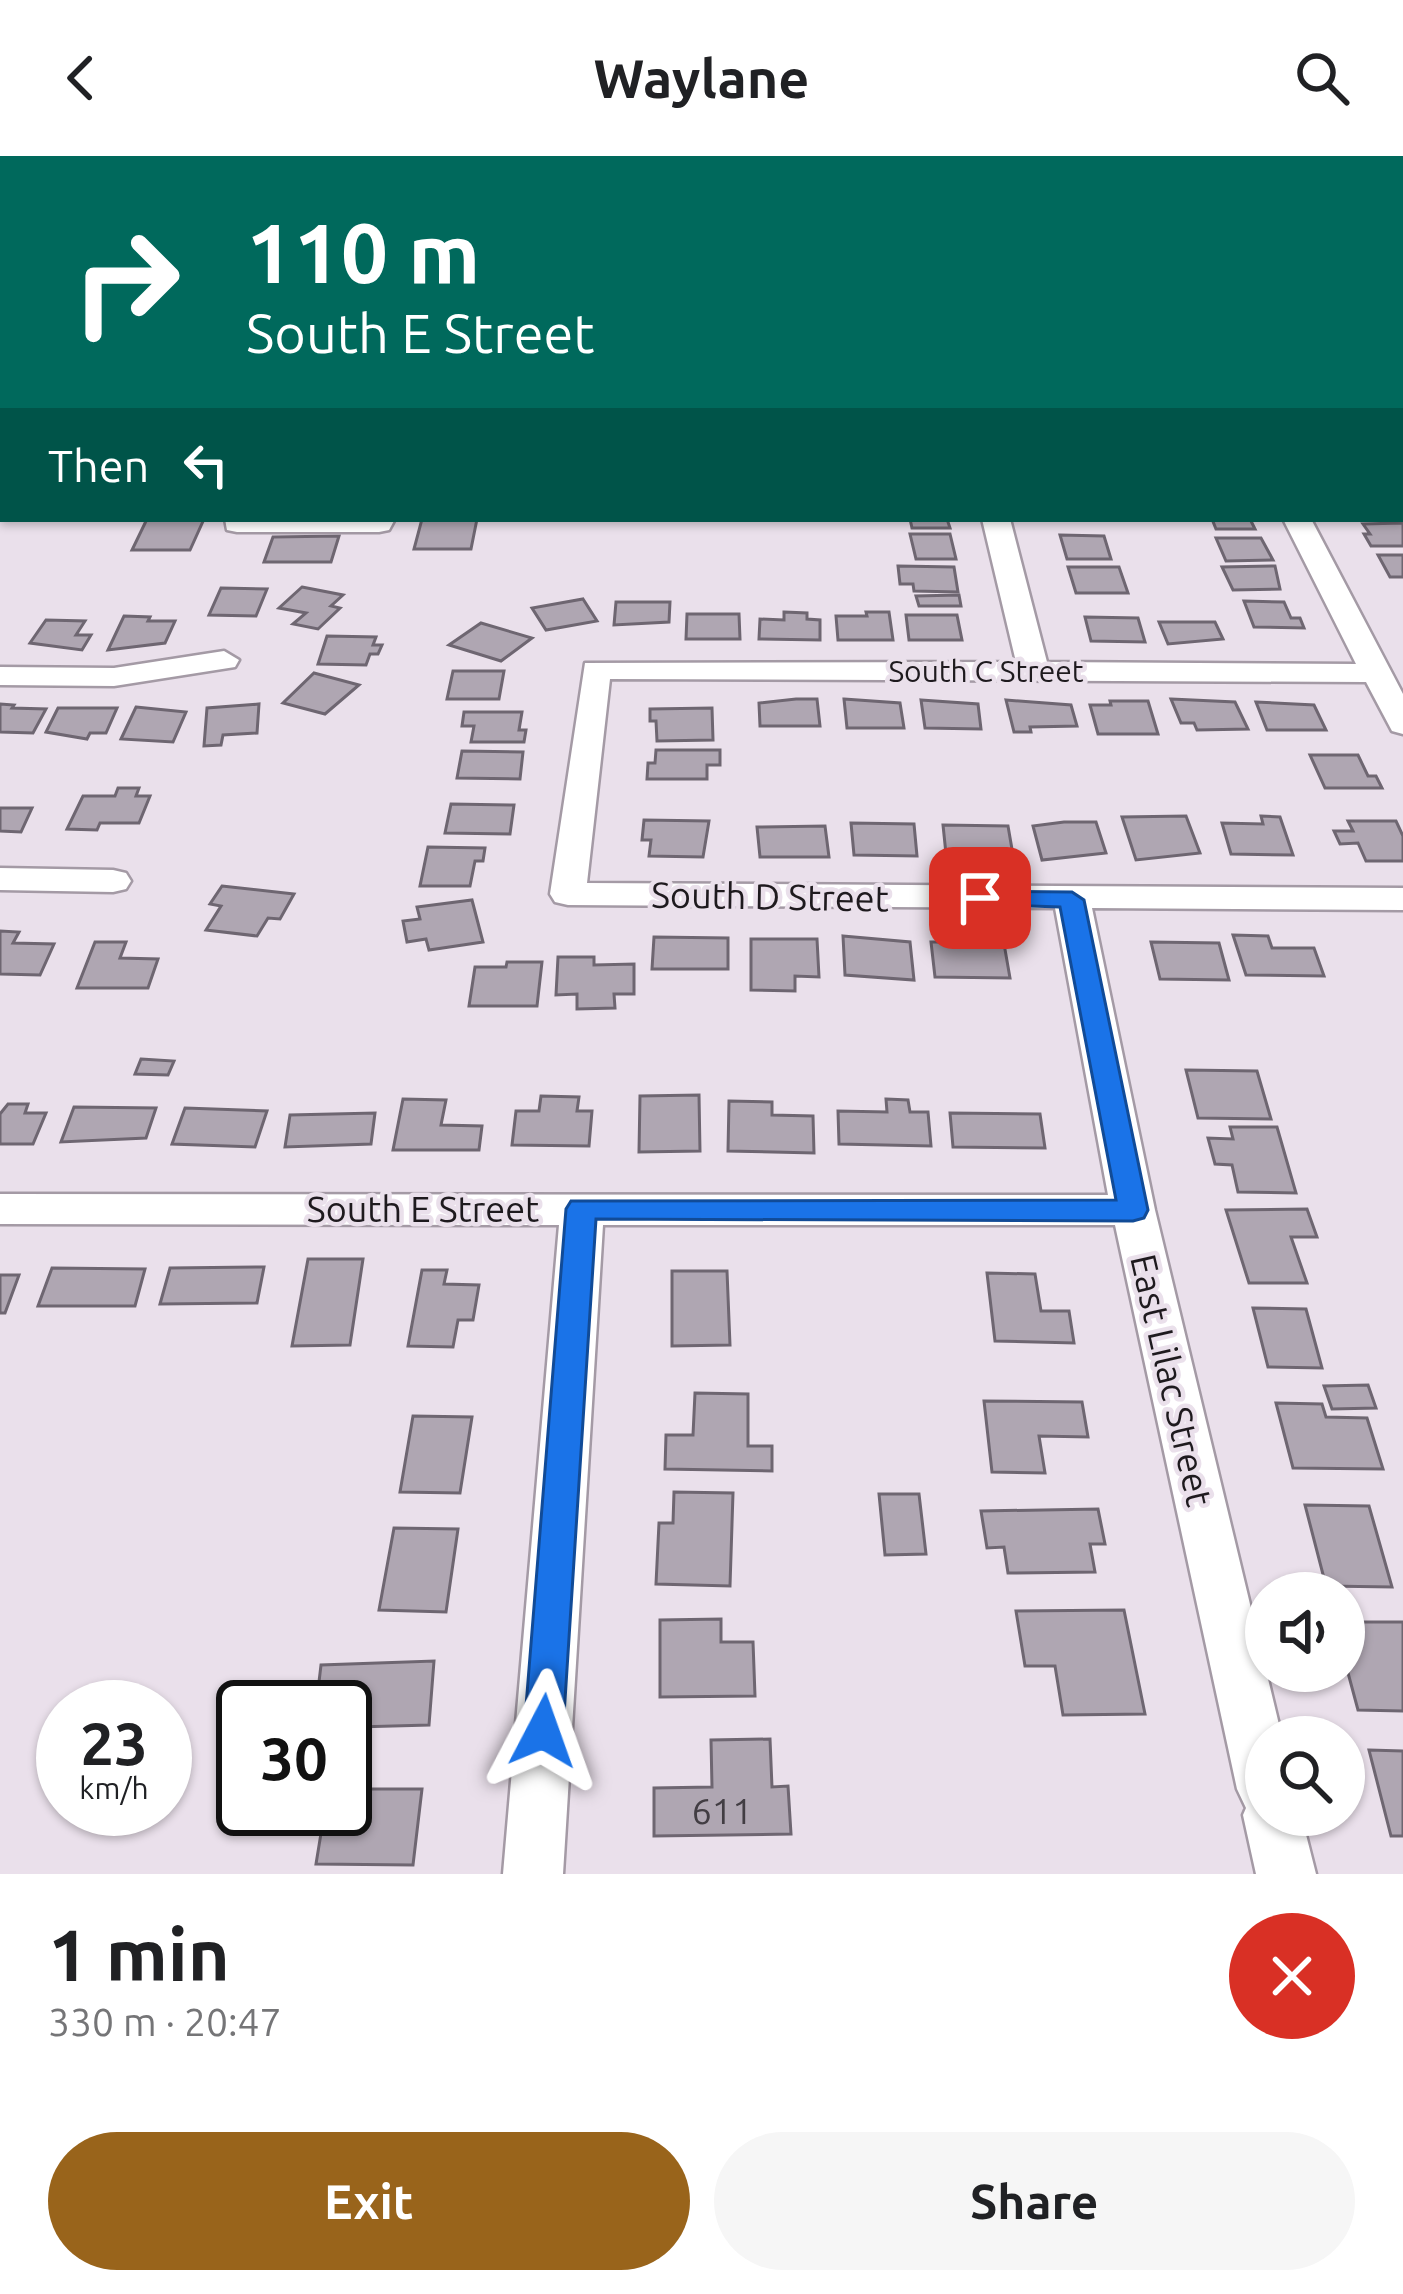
<!DOCTYPE html>
<meta charset="utf-8">
<style>
:root{--surface:#fff;--page:#f6f6f6;--text:#202124;--muted:#757577;--accent:#99641b}
body{margin:0;font-family:Ubuntu,sans-serif;background:var(--page);color:var(--text);height:100vh;display:flex;flex-direction:column;font-size:45px;white-space:nowrap}
*{box-sizing:border-box;margin:0}
p{font-size:39px;color:var(--muted)}
.icon{flex:none;width:66px;height:66px;fill:none;stroke:currentColor;stroke-width:2;stroke-linecap:round;stroke-linejoin:round}
.map{position:relative;height:1718px;overflow:hidden}
.panel{display:flex;flex-direction:column;background:var(--surface);flex:1}
.panel>*{flex:none}
.banner{position:absolute;left:0px;top:0px;width:1404px;height:366px;box-shadow:0 3px 9px #0004;background:#00695c;color:#fff;overflow:hidden}
.buttons{position:absolute;left:1245px;top:1416px;display:grid;gap:24px}
.buttons a{display:grid;place-items:center;width:120px;height:120px;border-radius:50%;background:var(--surface);box-shadow:0 3px 9px #0004;font-size:60px}
.speed{position:absolute;left:36px;top:1524px;display:flex;gap:24px;font-size:60px;font-weight:700;text-align:center}
.speed>*{display:grid;place-content:center;width:156px;height:156px;border-radius:50%;background:var(--surface);box-shadow:0 3px 9px #0004;line-height:1}
.speed small{font-size:30px;font-weight:400}
.speed .limit{border:6px solid #111;border-radius:18px;background:#fff;color:#111}
.pin{position:absolute;display:grid;place-items:center;width:102px;height:102px;color:#fff;margin:-51px;border-radius:24px;box-shadow:0 6px 18px #0006}
.me{position:absolute;width:132px;margin:-66px;rotate:4deg;stroke-linejoin:round;filter:drop-shadow(0 0 9px #0008)}
.turn{display:flex;align-items:center;gap:42px;height:252px;padding:0 48px;font-size:54px}
.turn .icon{width:156px;height:156px;stroke-width:2.5}
.turn b{display:block;font-size:84px;line-height:102px}
.then{display:flex;align-items:center;height:114px;padding:0 48px;background:#0003;gap:24px;font-size:45px}
.round{display:grid;place-items:center;flex:none;width:126px;height:126px;border-radius:63px;background:var(--page)}
.overview{display:flex;align-items:center;justify-content:space-between;height:204px;padding:0 48px}
h1{font-size:72px;font-weight:600;line-height:90px}
.cta{display:flex;gap:24px;margin-top:auto;padding:24px 48px}
.cta a{flex:1;height:138px;border-radius:72px;background:var(--accent);color:#fff;font-size:48px;font-weight:600;line-height:138px;text-align:center}
.cta a+a{background:var(--page);color:var(--text)}
header{display:flex;justify-content:space-between;align-items:center;height:156px;padding:0 48px;background:var(--surface);font-size:54px;font-weight:600}
.map>svg:first-child{display:block}
.building{fill:#afa6b2;stroke:#6e6671;stroke-width:3}
.lines{fill:none;stroke-linecap:round;stroke-linejoin:round}
.minor-casing{stroke:#a49aa5;stroke-width:5}
.major-casing{stroke:#a7823d;stroke-width:4}
.minor{fill:#fff;fill-rule:evenodd}
.major{fill:#f7d694;fill-rule:evenodd}
.route{fill:#1a73e8;stroke:#114b97;stroke-width:3}
.labels{text-anchor:middle;dominant-baseline:central;stroke-width:9;stroke-linejoin:round;paint-order:stroke}
.far-street-label{font-size:30px;fill:#1e1a1e;stroke:#eae0eb}
.street-label{font-size:36px;fill:#1e1a1e;stroke:#eae0eb}
.near-number-label{font-size:36px;fill:#423d43}
</style>
<header><svg class="icon" aria-label="back" viewBox="0 0 24 24"><path d="M15 5l-7 7 7 7"/></svg>Waylane<svg class="icon" aria-label="search" viewBox="0 0 24 24"><circle cx="10" cy="10" r="6"/><path d="M15 15l6 6"/></svg></header>
<div class="map">
<svg width="1403" height="1718" viewBox="0 0 1403 1718">
<rect width="100%" height="100%" fill="#eae0eb"/>
<!-- building -->
<g class="building">
<polygon points="147,363 204,363 190,394 132,394"/>
<polygon points="422,363 477,363 471,393 414,393"/>
<polygon points="910,363 947,363 950,372 912,372"/>
<polygon points="1212,363 1250,363 1255,373 1216,373"/>
<polygon points="1403,367 1403,390 1371,390 1364,378 1370,378 1363,368"/>
<polygon points="910,378 950,378 956,403 916,403"/>
<polygon points="1060,379 1104,380 1111,403 1067,403"/>
<polygon points="339,380 331,406 264,406 273,381"/>
<polygon points="1216,382 1261,382 1273,404 1226,405"/>
<polygon points="1378,399 1403,399 1403,421 1390,421"/>
<polygon points="898,410 954,411 958,436 914,435 913,428 900,428"/>
<polygon points="1275,410 1280,433 1233,434 1222,411"/>
<polygon points="1068,411 1119,411 1128,437 1076,437"/>
<polygon points="302,431 343,439 331,450 340,452 318,473 293,468 306,457 279,452"/>
<polygon points="221,432 267,433 256,460 209,459"/>
<polygon points="959,439 961,450 919,450 916,440"/>
<polygon points="583,443 597,465 546,474 532,452"/>
<polygon points="1244,445 1284,446 1291,462 1300,462 1304,472 1254,471"/>
<polygon points="616,446 670,446 669,466 614,469"/>
<polygon points="784,456 807,457 807,463 820,464 820,484 759,483 760,463 784,464"/>
<polygon points="866,456 889,456 893,484 838,484 836,460 867,460"/>
<polygon points="687,458 739,458 740,483 686,483"/>
<polygon points="906,459 957,459 962,484 909,484"/>
<polygon points="124,460 150,461 148,465 175,465 165,487 108,494"/>
<polygon points="1085,461 1138,462 1145,486 1091,485"/>
<polygon points="46,464 85,465 76,479 91,479 82,494 30,487"/>
<polygon points="1159,466 1215,466 1223,483 1168,488"/>
<polygon points="481,467 532,482 501,505 449,489"/>
<polygon points="327,480 376,481 373,489 382,489 378,498 370,498 366,509 318,508"/>
<polygon points="453,515 504,515 499,543 447,543"/>
<polygon points="314,517 359,529 325,558 283,547"/>
<polygon points="796,543 817,543 820,570 760,570 759,547"/>
<polygon points="844,543 900,547 904,572 847,572"/>
<polygon points="1171,543 1235,546 1248,573 1197,574 1194,567 1181,567"/>
<polygon points="921,544 978,548 981,573 925,572"/>
<polygon points="1006,544 1071,549 1077,570 1030,571 1031,576 1014,576"/>
<polygon points="1110,545 1148,545 1158,578 1098,578 1090,549 1111,549"/>
<polygon points="1256,546 1314,549 1326,574 1267,574"/>
<polygon points="0,548 14,549 12,552 46,553 33,577 0,576"/>
<polygon points="259,548 257,577 223,579 221,589 204,590 207,552"/>
<polygon points="136,551 186,556 173,586 121,583"/>
<polygon points="58,552 117,552 106,577 90,577 87,583 46,576"/>
<polygon points="712,552 713,584 657,585 656,565 650,565 650,553"/>
<polygon points="464,556 522,556 519,574 526,574 524,586 471,586 474,570 462,570"/>
<polygon points="656,594 720,594 720,609 707,609 707,623 647,623 648,607 655,607"/>
<polygon points="462,595 523,596 520,623 457,622"/>
<polygon points="1310,599 1358,599 1368,620 1376,620 1382,632 1325,632"/>
<polygon points="118,632 139,632 136,640 150,640 139,667 100,667 97,674 67,673 83,640 115,640"/>
<polygon points="451,648 514,649 510,678 445,677"/>
<polygon points="0,652 32,652 21,676 0,675"/>
<polygon points="1186,660 1200,697 1136,704 1122,661"/>
<polygon points="1261,660 1280,661 1293,699 1231,698 1222,667 1263,668"/>
<polygon points="644,664 709,665 703,701 649,700 651,684 642,684"/>
<polygon points="1348,665 1396,665 1403,680 1403,705 1366,705 1358,687 1340,688 1334,675 1353,675"/>
<polygon points="1064,666 1096,666 1106,697 1042,704 1033,670"/>
<polygon points="851,667 914,668 917,700 854,699"/>
<polygon points="943,669 1008,670 1013,699 946,698"/>
<polygon points="825,670 829,701 760,701 757,671"/>
<polygon points="428,691 485,692 483,705 475,705 470,730 420,730"/>
<polygon points="222,730 294,738 280,763 268,762 257,780 206,774 221,750 210,748"/>
<polygon points="472,744 483,786 429,794 426,783 407,786 403,765 420,763 417,751"/>
<polygon points="0,775 19,776 13,787 54,788 40,819 0,818"/>
<polygon points="1233,779 1268,780 1272,792 1314,792 1324,820 1246,819"/>
<polygon points="843,780 910,786 914,824 845,819"/>
<polygon points="654,781 728,782 728,813 652,813"/>
<polygon points="960,781 1003,782 1010,822 935,821 931,786 961,786"/>
<polygon points="751,783 817,783 819,821 795,820 795,835 751,834"/>
<polygon points="95,786 126,786 120,802 158,803 148,832 77,832"/>
<polygon points="1151,786 1219,787 1229,824 1160,823"/>
<polygon points="558,801 594,801 594,809 634,808 634,838 614,838 615,852 577,853 577,838 556,839"/>
<polygon points="507,806 542,806 537,850 469,850 475,811 506,811"/>
<polygon points="141,903 174,905 168,919 135,918"/>
<polygon points="1186,914 1257,915 1271,963 1198,962"/>
<polygon points="699,939 700,995 639,996 640,940"/>
<polygon points="541,940 579,941 577,955 592,955 589,990 512,989 516,955 539,955"/>
<polygon points="403,943 446,944 441,969 482,970 479,994 393,994"/>
<polygon points="886,943 908,944 910,956 928,956 931,990 839,988 838,955 887,956"/>
<polygon points="729,945 772,946 772,959 813,960 814,997 728,995"/>
<polygon points="8,948 28,948 25,957 46,957 33,988 0,988 0,958"/>
<polygon points="74,951 156,952 146,982 61,986"/>
<polygon points="185,952 267,955 255,991 172,988"/>
<polygon points="375,957 371,988 285,991 290,959"/>
<polygon points="950,957 1040,958 1045,992 953,991"/>
<polygon points="1230,971 1277,971 1296,1037 1238,1036 1232,1009 1215,1008 1208,982 1233,983"/>
<polygon points="1307,1053 1317,1081 1291,1081 1307,1127 1249,1127 1226,1054"/>
<polygon points="308,1103 363,1103 350,1189 292,1190"/>
<polygon points="264,1111 257,1147 160,1148 170,1112"/>
<polygon points="52,1112 145,1113 135,1150 38,1150"/>
<polygon points="422,1114 447,1114 444,1128 479,1129 473,1164 458,1164 453,1191 408,1190"/>
<polygon points="672,1115 727,1115 730,1189 672,1190"/>
<polygon points="987,1117 1035,1118 1041,1155 1069,1155 1074,1187 995,1185"/>
<polygon points="0,1119 19,1119 5,1157 0,1157"/>
<polygon points="1253,1152 1306,1153 1322,1212 1268,1211"/>
<polygon points="1368,1229 1376,1252 1332,1253 1324,1230"/>
<polygon points="695,1237 748,1238 748,1290 772,1290 772,1315 665,1313 666,1279 693,1279"/>
<polygon points="984,1245 1082,1246 1088,1281 1039,1280 1045,1317 992,1316"/>
<polygon points="1276,1247 1322,1248 1326,1261 1367,1262 1383,1313 1293,1312"/>
<polygon points="413,1260 472,1261 460,1337 400,1336"/>
<polygon points="674,1336 733,1337 730,1430 656,1428 659,1367 673,1367"/>
<polygon points="879,1338 919,1338 926,1398 885,1399"/>
<polygon points="1305,1349 1369,1350 1392,1431 1326,1430"/>
<polygon points="1098,1353 1105,1388 1090,1388 1095,1416 1008,1417 1004,1391 987,1392 981,1355"/>
<polygon points="394,1372 458,1373 446,1456 379,1454"/>
<polygon points="1124,1454 1145,1558 1063,1559 1055,1510 1025,1510 1016,1455"/>
<polygon points="721,1463 721,1486 753,1486 755,1540 660,1541 660,1464"/>
<polygon points="1344,1466 1403,1466 1403,1555 1358,1554 1344,1502"/>
<polygon points="434,1505 429,1569 357,1571 358,1560 345,1561 345,1551 316,1551 321,1509"/>
<polygon points="770,1583 772,1631 788,1630 791,1678 654,1680 654,1632 712,1631 711,1584"/>
<polygon points="1369,1594 1403,1595 1403,1680 1391,1680"/>
<polygon points="354,1633 422,1633 413,1709 316,1708 325,1653 345,1653"/>
</g>
<g class="lines">
<defs>
<g id="minor">
<polygon points="140,0 202,0 202,1 142,3"/>
<rect x="1401" y="25" width="2" height="12"/>
<polygon points="3,35 3,53 0,54 0,36"/>
<rect x="0" y="98" width="3" height="12"/>
<rect x="0" y="147" width="3" height="14"/>
<rect x="0" y="229" width="3" height="14"/>
<rect x="0" y="329" width="3" height="16"/>
<polygon points="225,363 395,363 389,374 379,376 237,376 227,374"/>
<polygon points="982,363 1010,363 1047,506 1356,508 1283,363 1311,363 1403,538 1403,578 1392,575 1366,526 610,523 587,727 1403,732 1403,754 1092,752 1155,1054 1282,1581 1266,1581 1266,1659 1301,1659 1316,1718 1256,1718 1243,1659 1246,1652 1237,1633 1115,1069 603,1069 563,1718 503,1718 559,1069 0,1068 0,1038 1108,1039 1055,752 568,749 555,746 550,738 585,507 1016,506"/>
<polygon points="224,495 239,504 235,511 114,530 0,529 0,511 114,512"/>
<polygon points="0,712 113,714 126,717 131,725 126,733 113,736 0,734"/>
</g>
<polygon id="major" points="20,0 45,0 18,3"/>
</defs>
<!-- minor casing -->
<use href="#minor" class="minor-casing"/>
<!-- major casing -->
<use href="#major" class="major-casing"/>
<!-- minor -->
<use href="#minor" class="minor"/>
<!-- major -->
<use href="#major" class="major"/>
</g>
<!-- route -->
<polygon class="route" points="980,735 1072,736 1084,744 1148,1054 1144,1062 1133,1065 596,1063 563,1575 557,1588 543,1593 529,1588 524,1575 566,1053 571,1045 1116,1044 1060,751 971,748 967,742"/>
<g class="labels">
<!-- far-street labels -->
<g class="far-street-label">
<text x="986" y="515">South C Street</text>
</g>
<!-- street labels -->
<g class="street-label">
<text transform="translate(770 740) rotate(1)">South D Street</text>
<text x="423" y="1052">South E Street</text>
<text transform="translate(1172 1224) rotate(77)">East Lilac Street</text>
</g>
<!-- near-number labels -->
<g class="near-number-label">
<text x="722" y="1654">611</text>
</g>
</g>
</svg>
<div class="buttons">
<a><svg class="icon" aria-label="sound" viewBox="0 0 24 24"><path d="M4 9h4l5-4v14l-5-4H4zM17 9q2 3 0 6"/></svg></a>
<a><svg class="icon" aria-label="search" viewBox="0 0 24 24"><circle cx="10" cy="10" r="6"/><path d="M15 15l6 6"/></svg></a>
</div>
<div class="speed"><div>23<small>km/h</small></div><div class="limit">30</div></div>
<div class="pin" style="left:980px;top:742px;background:#d93025"><svg class="icon" aria-label="arrive" viewBox="0 0 24 24"><path d="M6 21V4h12l-3 4 3 4H6"/></svg></div>
<svg class="me" style="left:543px;top:1575px" viewBox="-20 -20 40 40"><path d="M0-17L14 15 0 8-14 15z" fill="#1a73e8" stroke="#fff" stroke-width="4"/></svg>
<div class="banner">
<div class="turn"><svg class="icon" aria-label="right" viewBox="0 0 24 24"><path d="M7 20v-9h11M14 6l5 5-5 5"/></svg><div><b>110 m</b>South E Street</div></div>
<div class="then">Then<svg class="icon" aria-label="left" viewBox="0 0 24 24"><path d="M17 20v-9H6M10 6l-5 5 5 5"/></svg></div>
</div>
</div>
<section class="panel">
<div class="overview"><div><h1>1 min</h1><p>330 m · 20:47</p></div><a class="round" style="background:#d93025;color:#fff"><svg class="icon" aria-label="close" viewBox="0 0 24 24"><path d="M6 6l12 12M18 6L6 18"/></svg></a></div>
<div class="cta"><a>Exit</a><a>Share</a></div>
</section>
